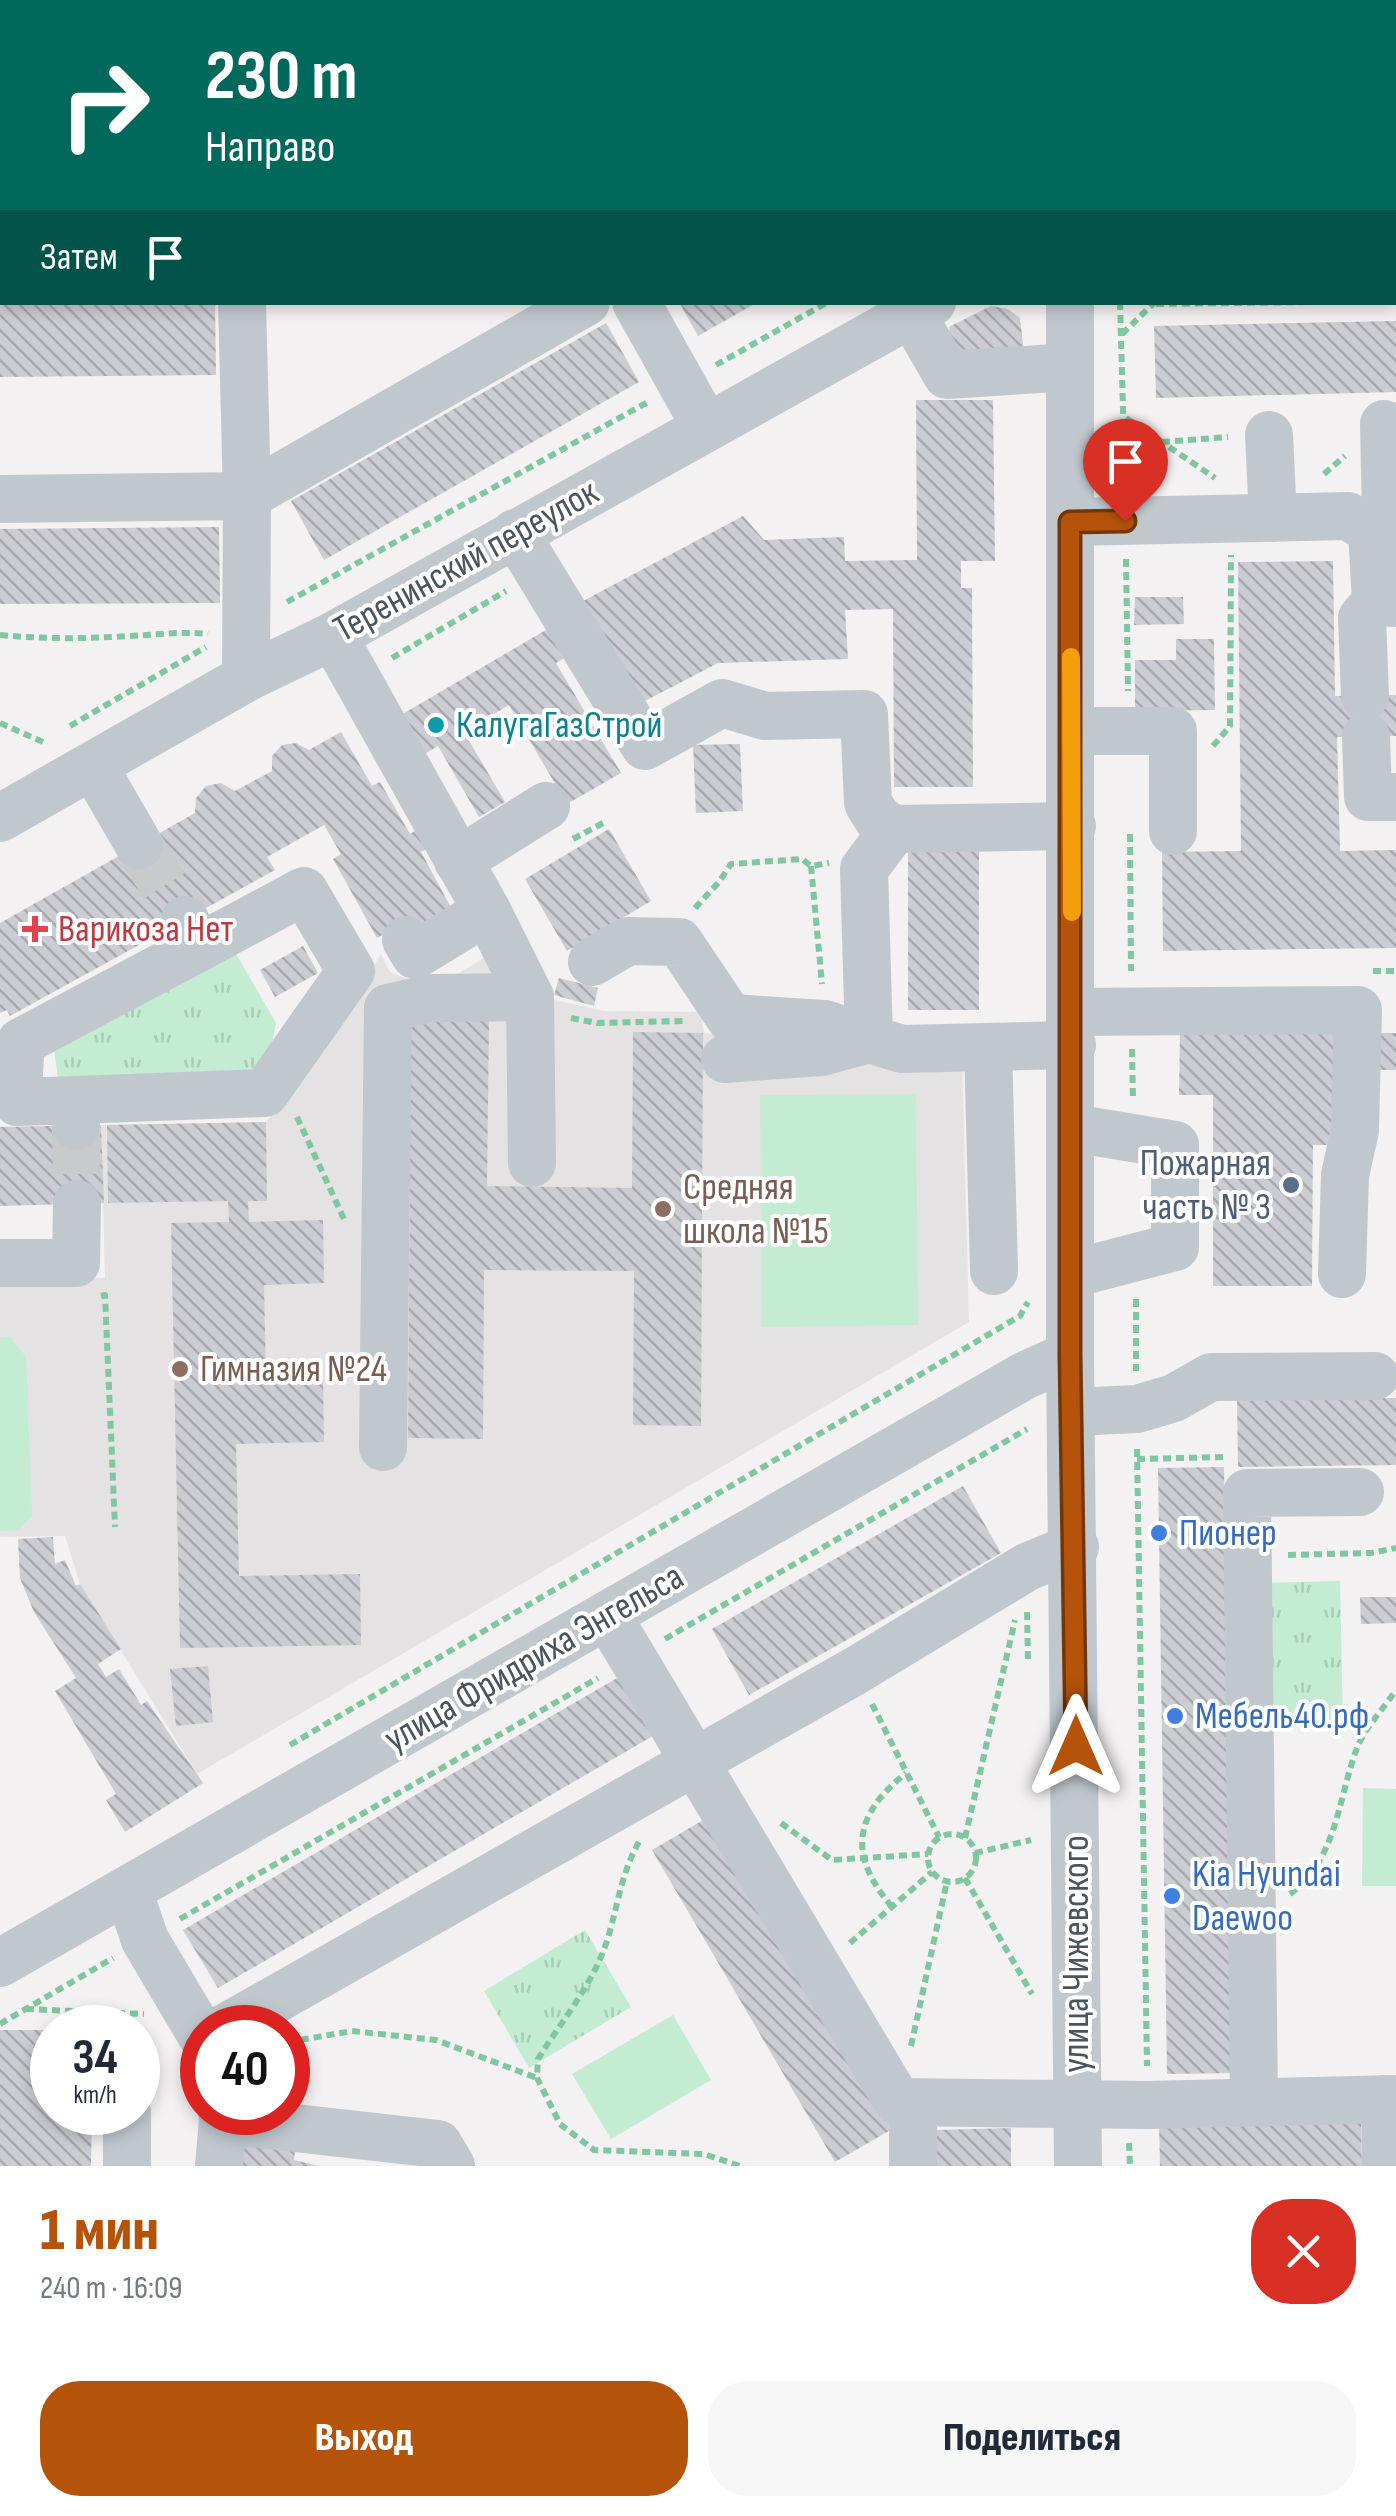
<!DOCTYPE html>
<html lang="ru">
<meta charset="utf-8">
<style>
:root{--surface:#fff;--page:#f6f6f7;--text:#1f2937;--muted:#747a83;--accent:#b45309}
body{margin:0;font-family:"Sofia Sans Condensed",sans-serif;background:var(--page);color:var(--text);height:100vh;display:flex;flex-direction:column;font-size:38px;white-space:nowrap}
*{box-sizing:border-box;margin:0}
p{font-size:32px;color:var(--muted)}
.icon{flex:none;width:55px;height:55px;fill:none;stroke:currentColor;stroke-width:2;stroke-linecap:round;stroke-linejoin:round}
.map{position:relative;height:2166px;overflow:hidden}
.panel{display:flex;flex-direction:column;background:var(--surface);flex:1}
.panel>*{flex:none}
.guide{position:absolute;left:0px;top:0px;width:1398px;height:305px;box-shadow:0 5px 15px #0003;background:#00695c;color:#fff;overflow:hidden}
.speed{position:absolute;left:30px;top:2005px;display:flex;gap:20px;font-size:50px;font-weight:700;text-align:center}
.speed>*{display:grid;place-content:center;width:130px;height:130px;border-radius:50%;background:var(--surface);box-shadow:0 5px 15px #0003;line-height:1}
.speed small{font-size:25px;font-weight:400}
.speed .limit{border:15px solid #d22;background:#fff;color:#111}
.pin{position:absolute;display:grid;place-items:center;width:85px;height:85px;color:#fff;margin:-102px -42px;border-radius:50% 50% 50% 0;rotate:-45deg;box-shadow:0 0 10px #0007}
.pin .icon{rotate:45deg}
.me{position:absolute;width:110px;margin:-55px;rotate:0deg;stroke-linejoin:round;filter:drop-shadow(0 0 8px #0008)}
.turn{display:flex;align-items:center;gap:35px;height:210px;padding:0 40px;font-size:45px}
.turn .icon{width:130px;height:130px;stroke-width:2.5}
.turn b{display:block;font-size:70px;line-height:85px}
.then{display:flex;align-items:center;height:95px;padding:0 40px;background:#0003;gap:20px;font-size:38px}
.round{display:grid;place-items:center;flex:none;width:105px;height:105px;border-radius:40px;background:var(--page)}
.headline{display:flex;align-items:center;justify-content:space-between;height:170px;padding:0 40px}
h1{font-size:60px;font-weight:800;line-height:75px;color:var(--accent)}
.button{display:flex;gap:20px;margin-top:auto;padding:20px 40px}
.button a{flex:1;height:115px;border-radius:40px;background:var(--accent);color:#fff;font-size:40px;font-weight:800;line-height:115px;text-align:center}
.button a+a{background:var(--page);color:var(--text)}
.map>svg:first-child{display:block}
.education{fill:#e4e2e2}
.grass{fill:url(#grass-tufts)}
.pitch{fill:#c3ecd2}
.building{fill:url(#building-back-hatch)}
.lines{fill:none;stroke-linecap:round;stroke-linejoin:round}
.minor-tunnel{stroke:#c9cacc;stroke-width:48;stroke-dasharray:48 24;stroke-linecap:butt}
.path{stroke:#7ec7a1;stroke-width:6;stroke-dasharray:8 5;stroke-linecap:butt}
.minor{stroke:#c0c8ce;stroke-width:48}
.route-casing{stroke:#753606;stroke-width:25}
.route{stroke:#b45309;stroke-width:18}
.slow{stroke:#f59e0b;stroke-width:18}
.culture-dot{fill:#0f9aa8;stroke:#fff;stroke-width:4}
.health-dot{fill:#e0444e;stroke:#fff;stroke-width:4}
.service-dot{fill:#5c6f8a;stroke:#fff;stroke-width:4}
.education-dot{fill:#8d6e63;stroke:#fff;stroke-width:4}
.shop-dot{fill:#3f7fe0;stroke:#fff;stroke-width:4}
.labels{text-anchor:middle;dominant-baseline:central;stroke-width:8;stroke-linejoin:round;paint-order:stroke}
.street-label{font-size:38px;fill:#4a545c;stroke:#fff}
.culture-label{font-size:38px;fill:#0d838f;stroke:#fff;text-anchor:start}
.health-label{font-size:38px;fill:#be3a42;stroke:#fff;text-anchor:start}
.service-label{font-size:38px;fill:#4e5e75;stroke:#fff;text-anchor:end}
.education-label{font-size:38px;fill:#785e54;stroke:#fff;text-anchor:start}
.shop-label{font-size:38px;fill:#366cbe;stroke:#fff;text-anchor:start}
</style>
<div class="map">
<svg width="1396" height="2166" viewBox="0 0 1396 2166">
<defs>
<pattern id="grass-tufts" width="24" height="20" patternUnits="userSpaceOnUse" patternTransform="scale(2.5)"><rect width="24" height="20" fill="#c3ecd2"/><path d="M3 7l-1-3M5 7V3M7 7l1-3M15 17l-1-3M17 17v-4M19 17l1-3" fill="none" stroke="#a9ccb7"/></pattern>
<pattern id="building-back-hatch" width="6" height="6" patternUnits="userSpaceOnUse" patternTransform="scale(2.5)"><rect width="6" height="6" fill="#cbcdd2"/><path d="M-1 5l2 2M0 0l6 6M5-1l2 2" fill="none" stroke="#a7a9ae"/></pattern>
</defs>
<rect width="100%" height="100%" fill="#f3f1f1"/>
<!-- education -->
<polygon class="education" points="505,945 552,999 603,1011 701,1012 704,1033 962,1057 969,1322 197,1774 80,1584 65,1536 0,1537 0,1282 105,1278 101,1125 266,1122 309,1068 381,954 390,972 417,983 459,973"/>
<!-- grass -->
<g class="grass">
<polygon points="235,952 276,1023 267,1072 59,1085 53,1044"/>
<polygon points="1340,1581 1343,1726 1263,1728 1260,1583"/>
<polygon points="585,1930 631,2007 529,2068 484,1991"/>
</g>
<!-- pitch -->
<g class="pitch">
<polygon points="916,1094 918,1325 762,1327 760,1095"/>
<polygon points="0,1337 10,1337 26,1357 32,1516 18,1530 0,1531"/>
<polygon points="1363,1788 1396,1789 1396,1886 1362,1886"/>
<polygon points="673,2015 711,2080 611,2139 572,2074"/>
</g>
<!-- building -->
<g class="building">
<polygon points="0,302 215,302 216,375 0,377"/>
<polygon points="679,302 758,302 698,336"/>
<polygon points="991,306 1008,309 1020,318 1024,353 954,362 949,327"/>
<polygon points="1396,321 1396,392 1156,398 1154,326"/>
<polygon points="606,323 639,382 324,560 291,501"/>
<polygon points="916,400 993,400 995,561 961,561 961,588 972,588 973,787 894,787 893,609 845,610 848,659 718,663 641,703 583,601 743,516 764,540 844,537 845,561 917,560"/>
<polygon points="219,527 220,603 0,604 0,529"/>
<polygon points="1333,561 1335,696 1396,695 1396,736 1337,737 1340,851 1396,850 1396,948 1163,951 1162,852 1241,851 1238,562"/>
<polygon points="1135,597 1183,597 1184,624 1134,625"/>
<polygon points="551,627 568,656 556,663 621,773 567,804 509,705 464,732 505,802 479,817 438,746 416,759 394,719"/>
<polygon points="1176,639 1214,639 1215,710 1135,711 1135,660 1176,660"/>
<polygon points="341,732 372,786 380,782 410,834 425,825 436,844 421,852 454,913 393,947 386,933 377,938 333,859 341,854 324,825 267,857 275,870 10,1016 7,1010 0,1013 0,923 195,813 196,798 206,786 221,783 235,791 272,771 272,756 282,745 296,743 309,750"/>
<polygon points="740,744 743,811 696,813 693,745"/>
<polygon points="609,829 651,901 567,951 525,879"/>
<rect x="908" y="842" width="71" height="168"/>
<polygon points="303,946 318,973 275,997 260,970"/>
<polygon points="559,978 598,988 594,1006 554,995"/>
<polygon points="411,1020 489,1020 487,1186 632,1188 633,1032 703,1033 701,1426 633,1425 634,1271 484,1270 483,1439 408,1438"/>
<polygon points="1180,1030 1338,1030 1337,1145 1313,1145 1312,1286 1213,1286 1213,1095 1179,1095"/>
<rect x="1380" y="1033" width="16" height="37"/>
<polygon points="266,1122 267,1201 248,1201 249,1222 323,1220 324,1283 264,1285 266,1379 323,1378 324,1442 236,1444 239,1576 360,1574 361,1645 180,1648 171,1223 229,1222 228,1201 108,1203 107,1125"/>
<polygon points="101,1125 104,1203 0,1206 0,1127"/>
<polygon points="1396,1398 1396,1465 1238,1467 1237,1399"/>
<polygon points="1224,1467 1233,2073 1167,2074 1158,1468"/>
<polygon points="963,1486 1001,1553 749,1695 712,1629"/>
<polygon points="53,1537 55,1564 65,1560 76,1586 80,1584 121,1649 98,1664 106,1677 119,1669 141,1705 147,1701 203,1783 125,1832 106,1800 116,1794 55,1691 76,1678 34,1612 20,1578 18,1539"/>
<polygon points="1360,1597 1396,1597 1396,1623 1361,1624"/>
<polygon points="208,1666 213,1722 176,1726 170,1669"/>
<polygon points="624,1674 658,1733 218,1988 183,1930"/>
<polygon points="710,1816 894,2128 835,2162 652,1850"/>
<polygon points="0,2030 52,2030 52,2112 92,2112 91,2166 0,2166"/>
<polygon points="1361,2122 1362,2166 1160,2166 1159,2125"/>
<polygon points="1011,2128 1011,2166 937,2166 936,2130"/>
<polygon points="244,2144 295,2151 294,2160 319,2166 241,2166"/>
</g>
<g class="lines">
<!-- minor-tunnel -->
<g class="minor-tunnel">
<polyline points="139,845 185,920"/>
<polyline points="76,1126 77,1204"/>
</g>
<!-- path -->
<g class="path">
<polyline points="870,0 870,2"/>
<polyline points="1119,0 1119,2"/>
<polyline points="128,2 131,0"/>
<polyline points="0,50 2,54"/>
<polyline points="2,92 2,112"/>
<polyline points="0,128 2,125"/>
<polyline points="1120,302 1125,481"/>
<polyline points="1395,302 1396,302"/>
<polyline points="1156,304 1314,302"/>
<polyline points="1122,334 1154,303"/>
<polyline points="716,365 828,302"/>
<polyline points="1126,418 1215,478"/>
<polyline points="1162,442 1228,437"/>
<polyline points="1324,474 1345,456"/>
<polyline points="1126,559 1128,691"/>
<polyline points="287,602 648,402"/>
<path d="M0,635C43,639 85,639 128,636C156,635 180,631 208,634"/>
<polyline points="392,658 506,591"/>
<polyline points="0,723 43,742"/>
<polyline points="70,726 206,647"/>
<polyline points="1213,746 1230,726 1231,555"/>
<polyline points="1130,834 1131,971"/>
<polyline points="573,839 603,823"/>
<polyline points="811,866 822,984"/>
<polyline points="695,908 719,882 731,864 802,859 811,866 829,863"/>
<polyline points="1373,971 1396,971"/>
<polyline points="571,1018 597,1023 683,1021"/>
<polyline points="1132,1049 1133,1101"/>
<polyline points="297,1117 344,1219"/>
<polyline points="101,1296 105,1295 115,1527"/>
<polyline points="1136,1299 1136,1371"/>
<polyline points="1137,1449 1147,2066"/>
<polyline points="1137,1459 1226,1457"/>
<polyline points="1288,1555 1371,1553 1396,1548"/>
<polyline points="1027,1612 1028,1660"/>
<polyline points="665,1639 1027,1429"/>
<polyline points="872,1704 939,1837"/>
<polyline points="290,1745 1020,1316 1028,1302"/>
<polyline points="781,1823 832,1860 928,1854"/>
<circle cx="952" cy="1858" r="24"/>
<polyline points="965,1838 1015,1620"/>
<path d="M639,1842C619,1876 617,1916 603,1952C588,1990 559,2025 538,2059L537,2078L560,2124L594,2150L704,2154L740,2166"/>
<polyline points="975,1853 1031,1840"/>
<polyline points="965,1878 1032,1994"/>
<path d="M1290,1894C1337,1860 1338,1798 1357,1748C1365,1728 1384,1708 1396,1690"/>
<path d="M892,1907C847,1854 854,1815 906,1773"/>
<polyline points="180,1919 598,1678"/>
<polyline points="850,1943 932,1872"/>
<polyline points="26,2009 144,2014"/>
<polyline points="0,2024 113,1958"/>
<polyline points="288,2042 352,2031 436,2040 537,2078"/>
<polyline points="911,2046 947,1881"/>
<polyline points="1129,2143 1130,2166"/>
</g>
<!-- minor -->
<g class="minor">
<polyline points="275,0 276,2"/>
<polyline points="989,0 989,2"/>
<polyline points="1067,0 1067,2"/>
<polyline points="1250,0 1250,2"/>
<polyline points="703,2 703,0"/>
<polyline points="1395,82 1396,82"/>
<polyline points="0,275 2,275"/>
<polyline points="242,302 247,496 246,678"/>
<polyline points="636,302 706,427"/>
<polyline points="905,302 947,375 1070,367"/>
<polyline points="1070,302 1070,1355 1078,2166"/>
<polyline points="1269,435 1273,518"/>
<polyline points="0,499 247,496 586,302"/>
<polyline points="1071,522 1348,516 1372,531 1376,602"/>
<polyline points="1372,531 1386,516 1384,424"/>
<polyline points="515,533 645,746 722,703 765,716 864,714 868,803 878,819 894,829 1072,826"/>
<polyline points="333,636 487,911 415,955 406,940"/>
<polyline points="1365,696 1362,618 1376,602 1396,603"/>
<polyline points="1072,731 1173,731 1173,831"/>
<polyline points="1366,737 1368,797 1396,797"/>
<polyline points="94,767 139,845"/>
<polyline points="0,818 246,678 333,636 932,302"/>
<polyline points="894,829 864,869 869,1039 902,1049 1072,1045"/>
<polyline points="458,861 546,806"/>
<polyline points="487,911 530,997 532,1163"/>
<polyline points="592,962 628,941 679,942 730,1018 825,1024 869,1039 821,1052 725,1059"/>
<polyline points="1072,1012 1358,1010 1355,1130 1345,1175 1342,1274"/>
<polyline points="988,1047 994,1271"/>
<polyline points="76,1100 265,1093 351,971 304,891 198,948"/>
<polyline points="76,1126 76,1100 17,1102 21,1042 198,948 185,920"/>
<polyline points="0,1263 76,1263 77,1204"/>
<polyline points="1071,1274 1175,1247 1175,1145 1072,1128"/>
<polyline points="1072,1412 1137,1409 1174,1398 1211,1377 1375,1376"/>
<polyline points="383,1447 388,1008 432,998 530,997"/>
<polyline points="607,1615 898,2102 1148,2105 1396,2099"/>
<polyline points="128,1890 145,1940 202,2036"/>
<polyline points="0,1963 1024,1376 1070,1355"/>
<polyline points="225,2028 855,1671 1027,1567 1075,1547"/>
<polyline points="1385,2099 1386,2166"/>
<polyline points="1254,2102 1247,1493 1360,1492"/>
<polyline points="913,2103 913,2166"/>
<polyline points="127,2112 127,2166"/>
<polyline points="222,2112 223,2120 438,2144 451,2166"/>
<polyline points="219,2166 223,2120"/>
</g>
</g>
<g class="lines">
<defs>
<polyline id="route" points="1076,1746 1070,1355 1070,522 1125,521"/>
</defs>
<!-- route casing -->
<use href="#route" class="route-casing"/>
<!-- route -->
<use href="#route" class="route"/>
<!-- slow -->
<polyline class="slow" points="1071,657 1072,912"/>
</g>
<!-- markers -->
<circle class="culture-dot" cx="436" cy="725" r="10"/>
<path class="health-dot" d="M30 914h10v10h10v10h-10v10h-10v-10h-10v-10h10z"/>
<circle class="service-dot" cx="1291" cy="1185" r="10"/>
<g class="education-dot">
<circle cx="663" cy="1209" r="10"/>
<circle cx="180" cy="1369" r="10"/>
</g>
<g class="shop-dot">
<circle cx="1159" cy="1533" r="10"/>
<circle cx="1175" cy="1716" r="10"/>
<circle cx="1172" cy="1896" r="10"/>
</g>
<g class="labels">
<!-- street labels -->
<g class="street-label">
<text transform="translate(466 561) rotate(-29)">Теренинский переулок</text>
<text transform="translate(534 1658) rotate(-30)">улица Фридриха Энгельса</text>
<text transform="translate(1076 1954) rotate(-90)">улица Чижевского</text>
</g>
<!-- culture labels -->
<g class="culture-label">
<text x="456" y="725">КалугаГазСтрой</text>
</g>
<!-- health labels -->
<g class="health-label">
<text x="58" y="929">Варикоза Нет</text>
</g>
<!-- service labels -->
<g class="service-label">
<text x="1271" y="1163">Пожарная<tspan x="1271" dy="44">часть № 3</tspan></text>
</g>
<!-- education labels -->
<g class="education-label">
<text x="683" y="1187">Средняя<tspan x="683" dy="44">школа №15</tspan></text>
<text x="200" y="1369">Гимназия №24</text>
</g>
<!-- shop labels -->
<g class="shop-label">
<text x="1179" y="1533">Пионер</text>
<text x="1195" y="1716">Мебель40.рф</text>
<text x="1192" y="1874">Kia Hyundai<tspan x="1192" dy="44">Daewoo</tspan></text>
</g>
</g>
</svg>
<div class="speed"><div>34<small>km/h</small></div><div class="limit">40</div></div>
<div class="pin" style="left:1125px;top:521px;background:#d93025"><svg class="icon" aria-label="arrive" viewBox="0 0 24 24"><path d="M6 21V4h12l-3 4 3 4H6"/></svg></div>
<svg class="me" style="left:1076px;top:1746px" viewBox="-20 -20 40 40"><path d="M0-17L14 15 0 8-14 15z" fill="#b45309" stroke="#fff" stroke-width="4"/></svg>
<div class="guide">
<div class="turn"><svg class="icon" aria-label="right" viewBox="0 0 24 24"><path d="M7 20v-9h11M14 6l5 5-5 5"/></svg><div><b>230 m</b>Направо</div></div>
<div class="then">Затем<svg class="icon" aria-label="arrive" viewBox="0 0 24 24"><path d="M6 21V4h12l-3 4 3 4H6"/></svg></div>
</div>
</div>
<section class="panel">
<div class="headline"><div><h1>1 мин</h1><p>240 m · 16:09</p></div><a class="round" style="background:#d93025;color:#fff"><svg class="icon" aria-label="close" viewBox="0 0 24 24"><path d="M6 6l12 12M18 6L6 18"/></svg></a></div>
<div class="button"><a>Выход</a><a>Поделиться</a></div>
</section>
